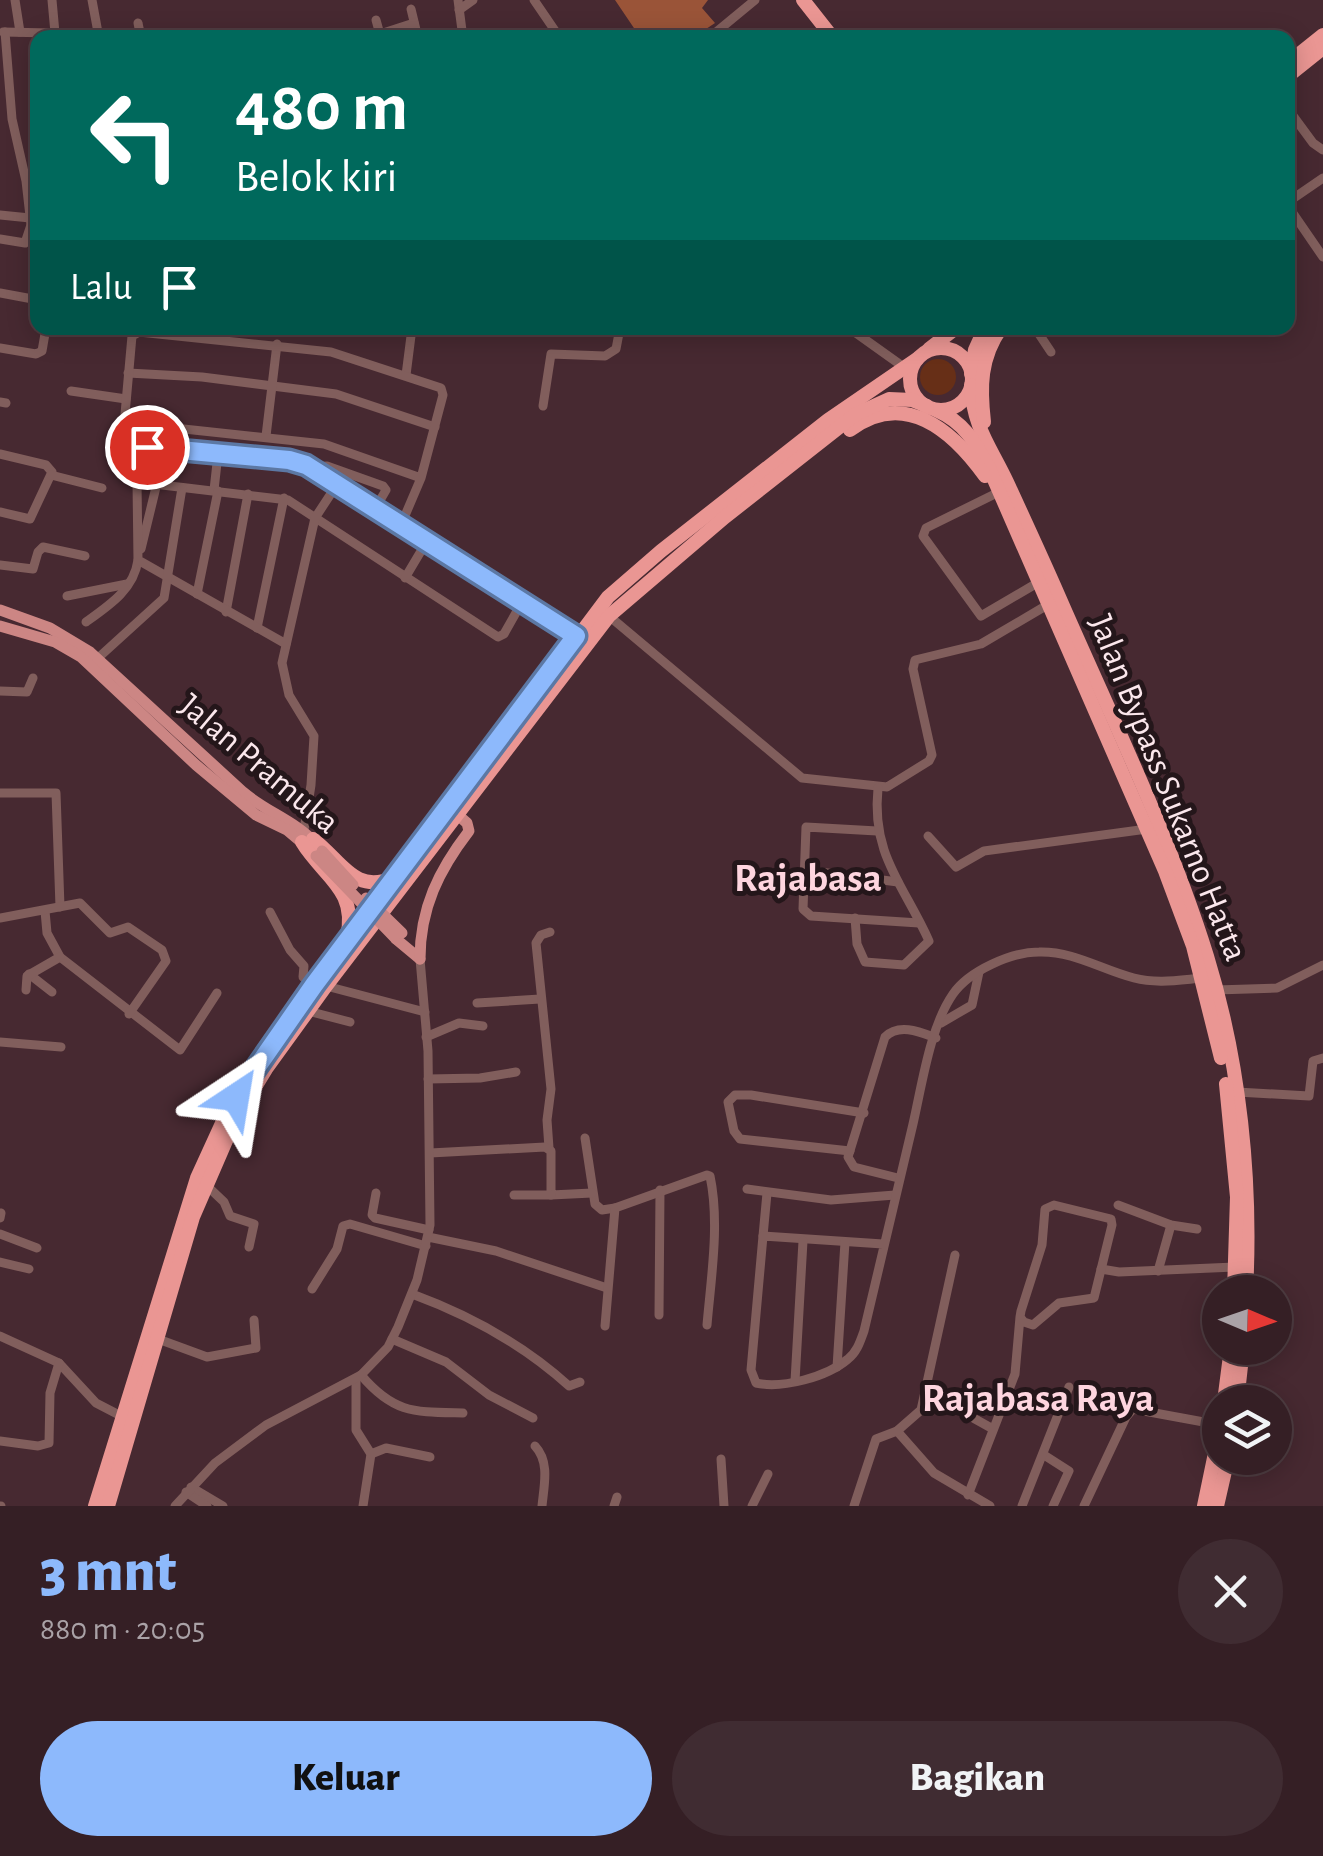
<!DOCTYPE html>
<html lang="id">
<meta charset="utf-8">
<style>
:root{--surface:#351f25;--page:#402c32;--text:#f1f3f6;--muted:#aaa2a7;--line:#4f3d42;--accent:#8db9fc}
body{margin:0;font-family:"Alegreya Sans",sans-serif;background:var(--page);color:var(--text);height:100vh;display:flex;flex-direction:column;font-size:38px;white-space:nowrap}
*{box-sizing:border-box;margin:0}
p{font-size:32px;color:var(--muted)}
.icon{flex:none;width:55px;height:55px;fill:none;stroke:currentColor;stroke-width:2;stroke-linecap:round;stroke-linejoin:round}
.map{position:relative;height:1506px;overflow:hidden}
.side{display:flex;flex-direction:column;background:var(--surface);flex:1}
.side>*{flex:none}
.guide{position:absolute;left:30px;top:30px;width:1265px;height:305px;border-radius:20px;box-shadow:0 5px 25px #0003,0 0 0 2px var(--line);background:#00695c;color:#fff;overflow:hidden}
.needle{width:65px;rotate:92deg}
.buttons{position:absolute;left:1202px;top:1275px;display:grid;gap:20px}
.buttons a{display:grid;place-items:center;width:90px;height:90px;border-radius:50%;background:var(--surface);box-shadow:0 5px 25px #0003,0 0 0 2px var(--line);font-size:50px}
.pin{position:absolute;display:grid;place-items:center;width:85px;height:85px;color:#fff;margin:-42px;border:5px solid #fff;border-radius:50%;box-shadow:0 2px 10px #0007}
.me{position:absolute;width:110px;margin:-55px;rotate:33deg;stroke-linejoin:round;filter:drop-shadow(0 0 8px #0008)}
.turn{display:flex;align-items:center;gap:35px;height:210px;padding:0 40px;font-size:45px}
.turn .icon{width:130px;height:130px;stroke-width:2.5}
.turn b{display:block;font-size:70px;line-height:85px}
.then{display:flex;align-items:center;height:95px;padding:0 40px;background:#0003;gap:20px;font-size:38px}
.round{display:grid;place-items:center;flex:none;width:105px;height:105px;border-radius:52px;background:var(--page)}
.overview{display:flex;align-items:center;justify-content:space-between;height:170px;padding:0 40px}
h1{font-size:60px;font-weight:800;line-height:75px;color:var(--accent)}
.action{display:flex;gap:20px;margin-top:auto;padding:20px 40px}
.action a{flex:1;height:115px;border-radius:60px;background:var(--accent);color:#111;font-size:40px;font-weight:800;line-height:115px;text-align:center}
.action a+a{background:var(--page);color:var(--text)}
.map>svg:first-child{display:block}
.green{fill:#672f17}
.forest{fill:#9a5438}
.lines{fill:none;stroke-linecap:round;stroke-linejoin:round}
.minor{stroke:#815e5c;stroke-width:9}
.major{stroke:#cc8684;stroke-width:11}
.highway{stroke:#ea9693;stroke-width:14}
.major-bridge{stroke:#cc8684;stroke-width:11}
.route-casing{stroke:#5c78a4;stroke-width:25}
.route{stroke:#8db9fc;stroke-width:18}
.labels{text-anchor:middle;dominant-baseline:central;stroke-width:10;stroke-linejoin:round;paint-order:stroke}
.street-label{font-size:35px;fill:#fbe7ec;stroke:#24161a}
.quarter-label{font-size:40px;font-weight:bold;fill:#fed5df;stroke:#24161a}
</style>
<div class="map">
<svg width="1323" height="1506" viewBox="0 0 1323 1506">
<rect width="100%" height="100%" fill="#472931"/>
<!-- green -->
<circle class="green" cx="938" cy="377" r="18"/>
<!-- forest -->
<polygon class="forest" points="615,0 708,0 702,8 715,23 694,37 640,37"/>
<g class="lines">
<!-- minor -->
<g class="minor">
<polyline points="15,0 20,32"/>
<polyline points="52,0 55,33"/>
<polyline points="92,0 99,38"/>
<polyline points="458,0 463,38"/>
<polyline points="534,0 560,38"/>
<polyline points="411,9 418,38"/>
<polyline points="459,10 473,0"/>
<polyline points="376,20 381,38"/>
<polyline points="138,23 141,38"/>
<polyline points="3,32 99,34"/>
<polyline points="5,32 12,119 26,181 31,225"/>
<polyline points="380,34 414,23"/>
<polyline points="709,38 755,0"/>
<polyline points="1288,109 1313,143 1323,150"/>
<polyline points="1288,202 1323,178"/>
<polyline points="1288,206 1323,257"/>
<polyline points="0,215 30,218"/>
<polyline points="0,239 25,243 31,225 38,225"/>
<polyline points="0,293 38,300"/>
<polyline points="849,328 905,368"/>
<polyline points="1035,328 1051,352"/>
<polyline points="0,348 36,354 42,351 46,328"/>
<polyline points="128,373 202,377 336,394 435,427"/>
<polyline points="406,375 412,328"/>
<polyline points="71,391 126,399"/>
<polyline points="0,402 6,403"/>
<polyline points="543,406 551,354 605,356 616,349 620,328"/>
<polyline points="266,436 277,344"/>
<polyline points="0,454 46,465 52,472 30,519 0,512"/>
<polyline points="310,467 327,466 383,486 386,490 375,509"/>
<polyline points="51,475 102,488"/>
<polyline points="137,482 288,500 498,637 504,634 522,602"/>
<polyline points="214,490 218,454"/>
<polyline points="999,492 926,528 923,536 981,616 1039,582"/>
<polyline points="401,525 421,478 443,395 441,388 331,352 139,332 132,336 125,414 128,423 324,444 421,478"/>
<polyline points="141,549 157,483"/>
<polyline points="0,565 33,569 38,552 43,547 85,556"/>
<polyline points="405,578 427,541"/>
<polyline points="197,594 218,491"/>
<polyline points="67,596 127,584"/>
<polyline points="226,612 248,494"/>
<polyline points="609,616 802,778 887,787 929,761 932,755 913,669 915,660 981,644 1049,604"/>
<path d="M86,622C110,605 134,589 138,560"/>
<polyline points="257,628 284,498"/>
<polyline points="286,644 138,560 137,482 144,449 289,461 310,467 577,636"/>
<polyline points="98,658 164,598 182,488"/>
<polyline points="0,691 27,692 33,678"/>
<polyline points="0,793 56,793 60,907"/>
<polyline points="304,830 311,785 314,736 289,695 282,663 315,518 336,486"/>
<polyline points="877,831 806,827 803,909 811,916 919,923"/>
<polyline points="928,836 956,867 984,851 1147,829"/>
<polyline points="804,870 898,882"/>
<polyline points="45,911 47,933 60,957 180,1050 217,993"/>
<polyline points="270,912 290,950 304,966 303,977 314,985"/>
<polyline points="0,918 80,903 110,933 128,927 162,950 166,961 129,1014"/>
<path d="M855,918L857,944L865,962L904,965L929,941C904,885 871,855 878,788"/>
<polyline points="29,974 52,992"/>
<polyline points="326,986 425,1012"/>
<polyline points="26,990 27,976 60,957"/>
<polyline points="1216,990 1277,988 1323,965"/>
<polyline points="477,1003 540,999"/>
<polyline points="308,1011 350,1022"/>
<polyline points="941,1023 972,1005 979,972"/>
<polyline points="426,1037 459,1023 483,1026"/>
<polyline points="0,1042 61,1047"/>
<polyline points="428,1079 480,1078 516,1072"/>
<polyline points="1237,1092 1309,1096 1313,1061 1323,1058"/>
<polyline points="585,1138 595,1204 602,1210 615,1208"/>
<polyline points="549,1148 547,1120 551,1089 536,943 541,935 550,932"/>
<polyline points="850,1151 740,1139 734,1131 728,1102 735,1095 751,1095 864,1113"/>
<polyline points="430,1153 545,1147 551,1151 551,1195 592,1193"/>
<path d="M898,1178L854,1167L848,1157L885,1037C899,1023 920,1032 936,1038"/>
<polyline points="204,1183 224,1202 230,1216 254,1224 249,1247"/>
<polyline points="747,1189 831,1200 895,1195"/>
<polyline points="376,1193 372,1215 375,1218 429,1230"/>
<polyline points="514,1195 551,1195"/>
<polyline points="1118,1205 1171,1225 1197,1229"/>
<polyline points="0,1218 1,1213"/>
<polyline points="0,1234 37,1248"/>
<polyline points="763,1236 767,1193"/>
<polyline points="428,1237 496,1251 607,1288"/>
<path d="M883,1244L763,1236L751,1370L756,1383C782,1389 827,1377 848,1359C857,1352 860,1342 864,1331C880,1262 897,1193 913,1124C922,1085 930,1027 953,994C969,971 1011,952 1039,952C1074,951 1102,970 1134,978C1157,984 1179,980 1202,978"/>
<polyline points="0,1262 29,1269"/>
<polyline points="1101,1269 1119,1272 1235,1267"/>
<polyline points="1158,1271 1171,1225"/>
<polyline points="312,1289 337,1249 343,1226 350,1224 426,1246"/>
<path d="M412,1294C469,1315 524,1345 569,1386L580,1382"/>
<polyline points="659,1315 660,1190"/>
<path d="M605,1326L615,1208L707,1175L710,1176C720,1223 711,1278 707,1325"/>
<polyline points="0,1336 59,1363 96,1403 123,1417"/>
<polyline points="158,1339 207,1357 256,1348 254,1320"/>
<polyline points="392,1339 446,1362 489,1395 533,1418"/>
<polyline points="837,1367 845,1242"/>
<path d="M361,1375C394,1414 415,1412 463,1413"/>
<polyline points="356,1379 356,1430 371,1454 363,1506"/>
<polyline points="795,1381 803,1241"/>
<polyline points="921,1410 950,1405 993,1429"/>
<polyline points="897,1431 934,1473 990,1506"/>
<polyline points="0,1441 38,1446 49,1443 50,1393 59,1363"/>
<path d="M535,1446C550,1462 544,1485 542,1506"/>
<polyline points="371,1454 386,1448 430,1457"/>
<polyline points="1044,1455 1069,1471 1053,1506"/>
<polyline points="721,1459 724,1506"/>
<polyline points="191,1487 223,1506"/>
<polyline points="186,1492 207,1506"/>
<polyline points="968,1495 1015,1374 1020,1317 1021,1311 1042,1245 1045,1209 1054,1205 1111,1219 1112,1225 1094,1298 1059,1303 1033,1325 1024,1322 1020,1317"/>
<polyline points="0,1506 1,1506"/>
<polyline points="175,1506 215,1463 266,1425 361,1375 388,1347 398,1327 417,1280 430,1225 428,1051 420,959"/>
<polyline points="614,1506 617,1497"/>
<polyline points="752,1506 768,1474"/>
<polyline points="854,1506 876,1439 897,1431 921,1410 955,1255"/>
<polyline points="1022,1506 1069,1387"/>
<polyline points="1084,1506 1126,1417 1133,1409 1220,1425"/>
</g>
<!-- major -->
<g class="major">
<path d="M0,610L50,628L90,652L243,792C266,812 296,821 316,844"/>
<polyline points="0,626 55,642 81,657 196,765 256,815 287,830 306,846"/>
<polyline points="396,939 420,959"/>
<path d="M420,959C420,908 439,870 469,831L467,823L459,816"/>
</g>
<!-- highway -->
<g class="highway">
<polyline points="803,0 833,38"/>
<polyline points="1288,63 1323,35"/>
<polyline points="1288,76 1323,48"/>
<circle cx="941" cy="379" r="31"/>
<polyline points="929,349 956,328"/>
<polyline points="971,374 975,350 985,328"/>
<path d="M971,385C973,427 990,446 1007,482C1025,521 1043,560 1060,599C1111,716 1169,834 1207,956C1240,1063 1252,1180 1246,1292"/>
<path d="M936,410C964,422 975,442 989,468L1165,871L1193,946L1221,1058"/>
<path d="M984,422C980,387 980,358 1001,328"/>
<path d="M850,430C904,389 952,430 985,476"/>
<path d="M313,839C341,860 355,896 394,877"/>
<path d="M302,842C323,877 358,889 347,937"/>
<polyline points="1226,1084 1237,1197 1234,1292"/>
<polyline points="1224,1402 1231,1348"/>
<polyline points="1237,1402 1243,1348"/>
<polyline points="95,1506 197,1178 229,1108 257,1064 608,597 661,551 828,420 917,359"/>
<polyline points="108,1506 193,1217 235,1120 266,1069 326,986 609,616 725,517 856,414 889,399 912,400 927,406"/>
<polyline points="1204,1506 1220,1429"/>
<polyline points="1217,1506 1228,1458"/>
</g>
<!-- major-bridge -->
<g class="major-bridge">
<polyline points="322,851 353,885"/>
<polyline points="316,856 396,939"/>
<polyline points="366,898 402,933"/>
</g>
</g>
<g class="lines">
<defs>
<polyline id="route" points="147,447 289,460 306,465 576,636 314,985 236,1097"/>
</defs>
<!-- route casing -->
<use href="#route" class="route-casing"/>
<!-- route -->
<use href="#route" class="route"/>
</g>
<g class="labels">
<!-- street labels -->
<g class="street-label">
<text transform="translate(259 764) rotate(40)">Jalan Pramuka</text>
<text transform="translate(1168 788) rotate(68)">Jalan Bypass Sukarno Hatta</text>
</g>
<!-- quarter labels -->
<g class="quarter-label">
<text x="808" y="879">Rajabasa</text>
<text x="1038" y="1399">Rajabasa Raya</text>
</g>
</g>
</svg>
<div class="buttons">
<a><svg class="needle" viewBox="-14 -14 28 28"><path d="M0-13l5 13h-10z" fill="#e53935"/><path d="M0 13l5-13h-10z" fill="#aaa2a7"/></svg></a>
<a><svg class="icon" aria-label="layers" viewBox="0 0 24 24"><path d="M12 4l9 5-9 5-9-5zM3 14l9 5 9-5"/></svg></a>
</div>
<div class="pin" style="left:147px;top:447px;background:#d93025"><svg class="icon" aria-label="arrive" viewBox="0 0 24 24"><path d="M6 21V4h12l-3 4 3 4H6"/></svg></div>
<svg class="me" style="left:236px;top:1097px" viewBox="-20 -20 40 40"><path d="M0-17L14 15 0 8-14 15z" fill="#8db9fc" stroke="#fff" stroke-width="4"/></svg>
<div class="guide">
<div class="turn"><svg class="icon" aria-label="left" viewBox="0 0 24 24"><path d="M17 20v-9H6M10 6l-5 5 5 5"/></svg><div><b>480 m</b>Belok kiri</div></div>
<div class="then">Lalu<svg class="icon" aria-label="arrive" viewBox="0 0 24 24"><path d="M6 21V4h12l-3 4 3 4H6"/></svg></div>
</div>
</div>
<section class="side">
<div class="overview"><div><h1>3 mnt</h1><p>880 m · 20:05</p></div><a class="round"><svg class="icon" aria-label="close" viewBox="0 0 24 24"><path d="M6 6l12 12M18 6L6 18"/></svg></a></div>
<div class="action"><a>Keluar</a><a>Bagikan</a></div>
</section>
